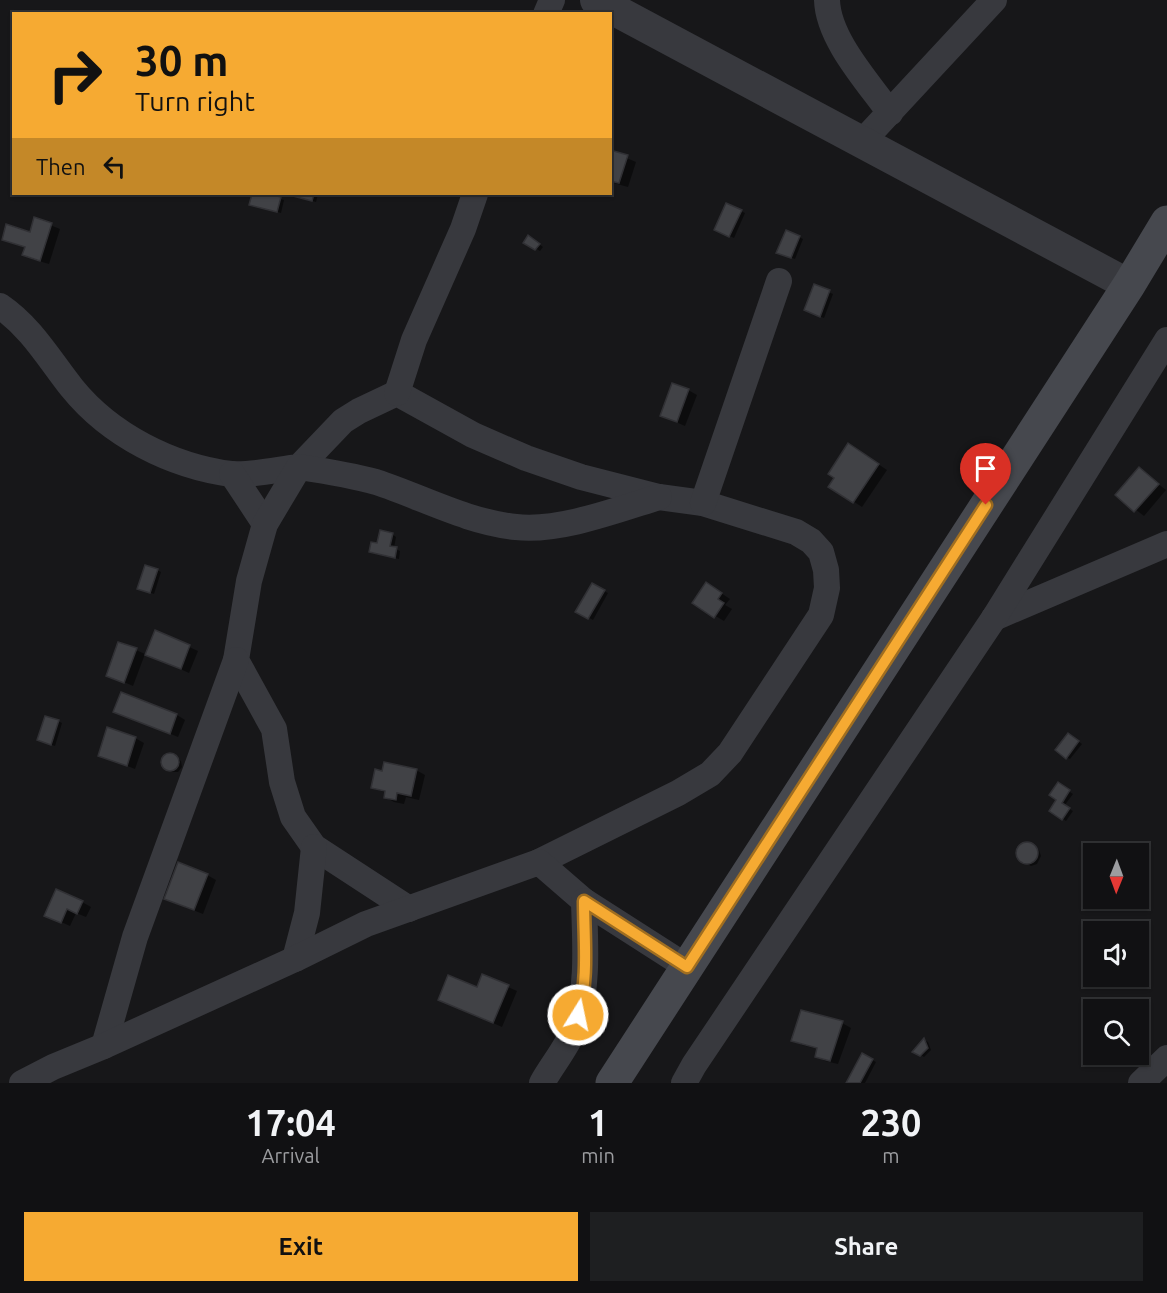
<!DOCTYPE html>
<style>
:root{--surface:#111113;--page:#1e1f21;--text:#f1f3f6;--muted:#9c9da0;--line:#303133;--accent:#f6aa32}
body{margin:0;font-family:Ubuntu,sans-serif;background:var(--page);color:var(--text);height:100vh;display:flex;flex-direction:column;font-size:22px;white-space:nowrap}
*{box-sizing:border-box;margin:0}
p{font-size:20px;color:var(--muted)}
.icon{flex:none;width:33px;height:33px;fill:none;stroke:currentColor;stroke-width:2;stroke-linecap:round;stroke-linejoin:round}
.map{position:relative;height:1083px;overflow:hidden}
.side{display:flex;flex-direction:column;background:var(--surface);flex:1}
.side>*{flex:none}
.guide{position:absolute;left:12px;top:12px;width:600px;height:183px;border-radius:0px;box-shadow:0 2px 4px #0004,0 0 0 2px var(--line);background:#f6aa32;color:#111;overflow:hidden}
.needle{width:39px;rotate:181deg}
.tools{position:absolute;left:1083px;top:843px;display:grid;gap:12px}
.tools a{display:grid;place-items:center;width:66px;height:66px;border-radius:0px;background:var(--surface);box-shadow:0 2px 4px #0004,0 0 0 2px var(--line);font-size:30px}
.pin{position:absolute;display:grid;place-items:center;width:51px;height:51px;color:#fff;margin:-62px -26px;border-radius:50% 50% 50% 0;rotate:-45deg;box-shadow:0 0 6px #0007}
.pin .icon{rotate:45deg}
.me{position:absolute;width:66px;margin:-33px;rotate:10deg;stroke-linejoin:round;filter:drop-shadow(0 0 4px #0008)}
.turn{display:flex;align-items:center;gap:21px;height:126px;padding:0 24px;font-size:27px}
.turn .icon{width:78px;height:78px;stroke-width:2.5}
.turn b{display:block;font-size:42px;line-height:51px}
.then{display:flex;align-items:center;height:57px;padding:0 24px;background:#0003;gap:12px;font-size:22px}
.eta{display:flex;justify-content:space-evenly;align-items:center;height:102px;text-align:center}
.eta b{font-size:36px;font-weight:600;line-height:42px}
.action{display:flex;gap:12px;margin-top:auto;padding:12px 24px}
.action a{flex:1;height:69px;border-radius:0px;background:var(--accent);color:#111;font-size:24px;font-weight:600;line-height:69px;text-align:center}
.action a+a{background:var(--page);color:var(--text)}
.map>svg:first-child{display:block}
.shadow{fill:#0007}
.building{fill:#414246;stroke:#313135;stroke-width:1.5}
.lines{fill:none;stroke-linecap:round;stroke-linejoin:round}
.minor{stroke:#38393e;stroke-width:26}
.tertiary{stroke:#38393e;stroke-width:32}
.secondary{stroke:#46484e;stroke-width:33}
.route-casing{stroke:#a06e20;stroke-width:15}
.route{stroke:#f6aa32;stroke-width:10}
</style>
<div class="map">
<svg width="1167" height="1083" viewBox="0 0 1167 1083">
<rect width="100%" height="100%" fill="#171719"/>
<!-- shadow -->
<g class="shadow">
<polygon points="610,151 636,162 628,187 610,182"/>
<polygon points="254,194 263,194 284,200 281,213 251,204"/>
<polygon points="295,194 318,194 316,202 299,197"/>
<polygon points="741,211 745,213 734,238 719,231"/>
<polygon points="35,219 60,229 49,264 32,259 24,254 26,248 3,239 31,234"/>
<polygon points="799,237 803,239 795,259 782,254"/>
<polygon points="532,239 543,247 540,251 525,242"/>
<polygon points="814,286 833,294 824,318 809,312"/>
<polygon points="688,390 697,395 685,426 662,416"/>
<polygon points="857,450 887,470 862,507 830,486"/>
<polygon points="1139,469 1166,490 1144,516 1117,495"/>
<polygon points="392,534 396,537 394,548 400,551 399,559 371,552"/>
<polygon points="157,570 161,572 154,594 139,589"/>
<polygon points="592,585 608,593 593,620 577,611"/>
<polygon points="715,589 730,599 725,605 732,609 724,621 694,603"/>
<polygon points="156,632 198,651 189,673 147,654"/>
<polygon points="136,650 145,654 133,686 108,675"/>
<polygon points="115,711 177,715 185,720 178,737"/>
<polygon points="58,721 62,723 55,746 43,742"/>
<polygon points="1072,737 1082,744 1070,759 1066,757"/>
<polygon points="135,738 144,743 135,769 99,755"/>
<polygon points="171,755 181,761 182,767 178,772 173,772 163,766 162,761 165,756"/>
<polygon points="416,770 425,775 419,800 406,797 404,804 394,802 385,797 386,793 372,787 383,773"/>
<polygon points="1058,784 1073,794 1064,806 1073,811 1066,821 1051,811 1058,799"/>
<polygon points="1026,844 1039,850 1041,856 1037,864 1031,866 1018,858 1017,852 1020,847"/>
<polygon points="207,875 216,880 203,914 175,903"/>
<polygon points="82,902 91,907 86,917 76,913 70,926 46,915"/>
<polygon points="483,976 517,991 502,1027 439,999 478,989"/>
<polygon points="842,1023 851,1028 838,1064 825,1061 816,1056 818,1049 802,1045 793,1040"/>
<polygon points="924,1040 928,1042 931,1050 924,1057 915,1051"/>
<polygon points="863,1055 876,1062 865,1083 848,1083"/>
</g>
<!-- building -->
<g class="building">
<polygon points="610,150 628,155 619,183 610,181"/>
<polygon points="252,194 269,194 281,197 277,212 249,205"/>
<polygon points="294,194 314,194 312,201 293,196"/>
<polygon points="726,203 742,210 729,237 714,230"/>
<polygon points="34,217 52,223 40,261 22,255 25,247 2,240 6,224 30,232"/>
<polygon points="786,230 800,236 791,258 776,253"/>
<polygon points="528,235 540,244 535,250 523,243"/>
<polygon points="814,284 830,290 820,317 804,310"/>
<polygon points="672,383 689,389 677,422 660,416"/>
<polygon points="848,443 879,464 853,503 828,487 834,478 828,474"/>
<polygon points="1139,467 1159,484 1134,512 1115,495"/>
<polygon points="380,530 393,533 390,546 397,547 395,558 369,552 371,542 377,543"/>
<polygon points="145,565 158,569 150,593 137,589"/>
<polygon points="706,582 722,593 718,599 724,603 714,618 692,603"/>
<polygon points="592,583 605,590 588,619 575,612"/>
<polygon points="155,630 190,645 181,669 145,655"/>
<polygon points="118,642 137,648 124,683 106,676"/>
<polygon points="121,692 177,714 170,734 113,712"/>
<polygon points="45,716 59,720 51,745 37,740"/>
<polygon points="107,727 136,737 127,766 98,756"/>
<polygon points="1068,733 1079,741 1066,759 1055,750"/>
<circle cx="170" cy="762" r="9"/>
<polygon points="384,762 417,769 411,796 397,793 396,800 384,798 385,791 371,788 375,769 382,771"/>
<polygon points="1058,782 1070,790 1062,803 1070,808 1062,820 1049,811 1056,800 1049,795"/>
<circle cx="1027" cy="853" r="11"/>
<polygon points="178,862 208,874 194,910 164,899"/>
<polygon points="56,889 83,901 77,914 67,909 61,923 44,916"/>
<polygon points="482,974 509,985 493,1023 438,1000 448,975 477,987"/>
<polygon points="801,1010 843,1021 830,1061 815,1057 817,1048 791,1041"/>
<polygon points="924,1038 928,1048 920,1056 912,1052"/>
<polygon points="862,1053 873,1059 860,1083 846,1083"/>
</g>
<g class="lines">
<!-- minor -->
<g class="minor">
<path d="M827,0C828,39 868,82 890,113"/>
<polyline points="546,14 552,0"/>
<polyline points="862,142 994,0"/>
<path d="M0,306C31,327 49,359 72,388C110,435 171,466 231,474C249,476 280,469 299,467L343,421L359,411L397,393L473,435L526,458L581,477L659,497L703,503L796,532L811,541L821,552L826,570L827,588L821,615L730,753L710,774L678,793L539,862"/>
<polyline points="397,393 414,340 463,229 475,194"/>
<polyline points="232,474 265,524"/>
<polyline points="703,503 779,281"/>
<polyline points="994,618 1167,544"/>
<path d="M409,909L314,847L293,817L282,782L274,729L236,660L249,581L265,524L299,467C325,471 351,475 376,482C422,497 467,522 516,527C559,532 617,510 659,497"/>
<polyline points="295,959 307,913 314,847"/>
<polyline points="104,1046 135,937 236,660"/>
<polyline points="22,1083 53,1067 104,1046 295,959 366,924 539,862 584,901 687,967"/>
<path d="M542,1083C552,1065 568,1046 575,1027C589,987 585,942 584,901"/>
<polyline points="684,1083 694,1065 994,618 1167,340"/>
<polyline points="1141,1083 1167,1058"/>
</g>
<!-- tertiary -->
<polyline class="tertiary" points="596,0 1129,285"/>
<!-- secondary -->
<polyline class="secondary" points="612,1083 1129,285 1167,222"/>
</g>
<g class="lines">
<defs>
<path id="route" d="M578,1015C589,979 584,939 584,901L687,967L986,505"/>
</defs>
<!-- route casing -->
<use href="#route" class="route-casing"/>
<!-- route -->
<use href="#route" class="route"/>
</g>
</svg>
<div class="tools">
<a><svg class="needle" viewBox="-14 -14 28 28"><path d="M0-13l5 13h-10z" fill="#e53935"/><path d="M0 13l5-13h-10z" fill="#9c9da0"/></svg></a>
<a><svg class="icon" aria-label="sound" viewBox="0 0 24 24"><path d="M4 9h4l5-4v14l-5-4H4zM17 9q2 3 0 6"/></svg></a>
<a><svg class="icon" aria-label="search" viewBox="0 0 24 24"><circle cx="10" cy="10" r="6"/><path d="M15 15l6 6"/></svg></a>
</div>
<div class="pin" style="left:986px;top:505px;background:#d93025"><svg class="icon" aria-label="arrive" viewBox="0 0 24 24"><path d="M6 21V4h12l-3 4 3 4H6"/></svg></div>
<svg class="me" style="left:578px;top:1015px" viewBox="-20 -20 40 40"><circle r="17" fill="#f6aa32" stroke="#fff" stroke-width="3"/><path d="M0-11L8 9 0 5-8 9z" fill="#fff"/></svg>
<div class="guide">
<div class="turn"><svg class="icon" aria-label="right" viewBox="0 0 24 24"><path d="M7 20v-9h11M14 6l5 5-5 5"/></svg><div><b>30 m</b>Turn right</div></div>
<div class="then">Then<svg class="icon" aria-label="left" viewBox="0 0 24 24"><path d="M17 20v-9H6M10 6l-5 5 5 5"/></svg></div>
</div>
</div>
<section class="side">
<div class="eta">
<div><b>17:04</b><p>Arrival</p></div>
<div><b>1</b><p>min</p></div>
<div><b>230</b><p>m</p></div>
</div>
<div class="action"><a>Exit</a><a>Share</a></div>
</section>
